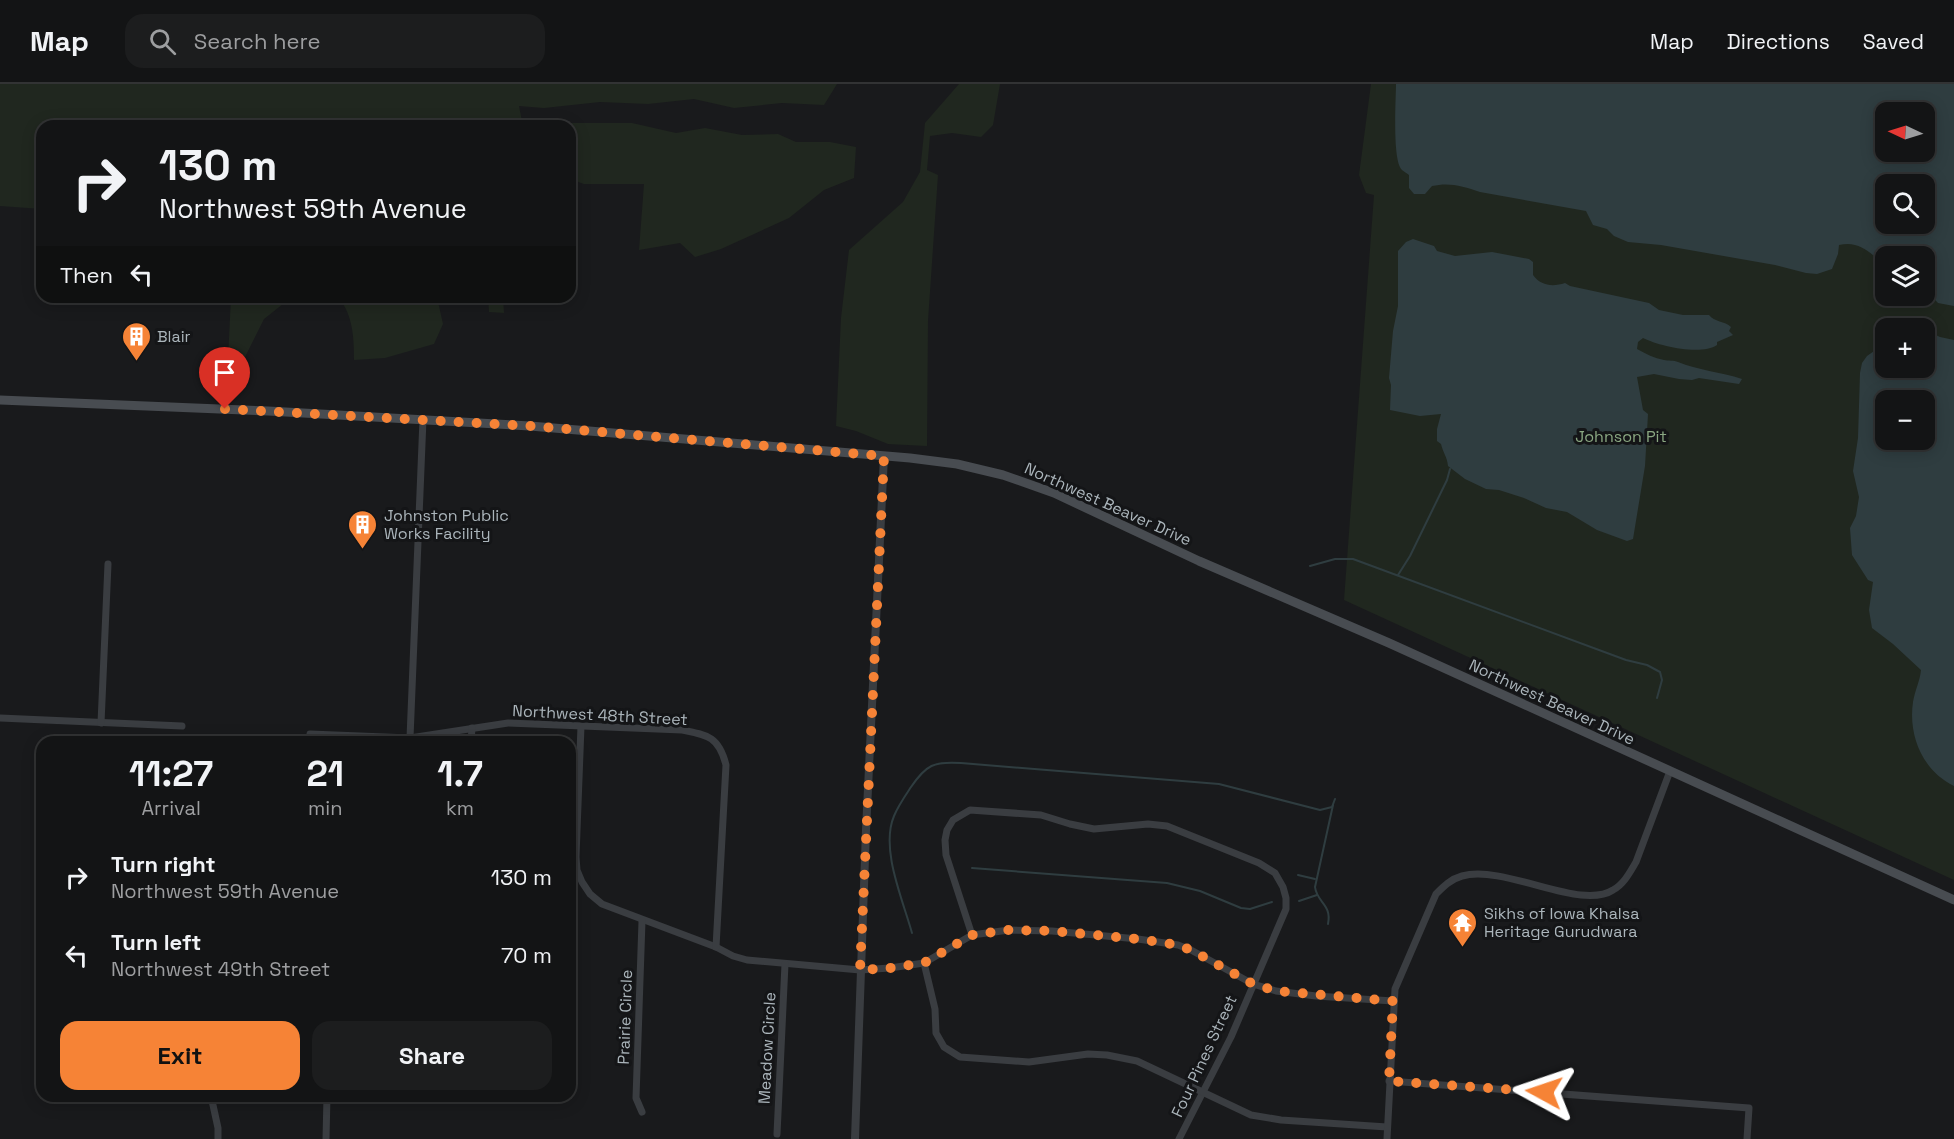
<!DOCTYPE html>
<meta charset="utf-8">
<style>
:root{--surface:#131415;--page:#1c1d1e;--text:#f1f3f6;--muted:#9d9ea0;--line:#323334;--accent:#f68336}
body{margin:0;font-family:"Space Grotesk",sans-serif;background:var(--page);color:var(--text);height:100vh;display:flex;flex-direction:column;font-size:22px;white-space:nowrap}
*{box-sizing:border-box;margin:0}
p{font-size:20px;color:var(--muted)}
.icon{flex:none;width:33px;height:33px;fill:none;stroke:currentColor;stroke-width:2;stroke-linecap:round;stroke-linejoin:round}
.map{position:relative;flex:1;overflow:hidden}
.sheet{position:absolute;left:36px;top:652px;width:540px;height:366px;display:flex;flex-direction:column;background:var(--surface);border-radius:18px;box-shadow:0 3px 15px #0003,0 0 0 2px var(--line)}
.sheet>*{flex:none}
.top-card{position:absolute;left:36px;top:36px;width:540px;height:183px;border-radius:18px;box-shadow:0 3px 15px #0003,0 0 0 2px var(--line);background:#131415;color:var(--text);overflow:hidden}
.needle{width:39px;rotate:274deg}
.fabs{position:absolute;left:1875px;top:18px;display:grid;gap:12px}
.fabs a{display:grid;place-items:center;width:60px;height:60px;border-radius:12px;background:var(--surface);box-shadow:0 3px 15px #0003,0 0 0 2px var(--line);font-size:30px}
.pin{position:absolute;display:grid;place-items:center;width:51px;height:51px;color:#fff;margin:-62px -26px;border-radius:50% 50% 50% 0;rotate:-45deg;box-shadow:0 0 6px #0007}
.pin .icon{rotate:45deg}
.me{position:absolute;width:66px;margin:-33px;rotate:275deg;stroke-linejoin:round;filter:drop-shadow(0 0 4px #0008)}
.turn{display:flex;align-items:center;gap:21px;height:126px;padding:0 24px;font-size:27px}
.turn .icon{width:78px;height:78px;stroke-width:2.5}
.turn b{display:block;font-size:42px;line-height:51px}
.then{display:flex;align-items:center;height:57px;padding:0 24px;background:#0003;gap:12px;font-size:22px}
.eta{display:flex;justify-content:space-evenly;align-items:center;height:102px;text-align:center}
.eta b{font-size:36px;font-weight:700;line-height:42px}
.primary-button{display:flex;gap:12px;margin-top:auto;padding:12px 24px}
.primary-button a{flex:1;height:69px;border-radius:18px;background:var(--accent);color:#111;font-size:24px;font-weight:700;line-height:69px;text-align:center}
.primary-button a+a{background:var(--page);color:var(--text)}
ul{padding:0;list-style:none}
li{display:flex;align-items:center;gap:18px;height:78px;padding:0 24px}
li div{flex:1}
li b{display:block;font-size:22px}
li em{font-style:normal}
header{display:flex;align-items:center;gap:36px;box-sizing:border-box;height:84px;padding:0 30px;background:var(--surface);border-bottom:2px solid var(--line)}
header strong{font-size:28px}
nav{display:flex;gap:33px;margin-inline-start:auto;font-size:21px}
.search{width:420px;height:54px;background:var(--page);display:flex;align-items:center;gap:15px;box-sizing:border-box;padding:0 21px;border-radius:18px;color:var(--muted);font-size:22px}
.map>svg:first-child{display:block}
.green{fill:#20271f;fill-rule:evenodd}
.water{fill:#2f3d40;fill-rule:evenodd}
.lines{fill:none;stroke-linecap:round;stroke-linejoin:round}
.stream{stroke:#2f3d40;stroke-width:2}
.minor{stroke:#3a3d41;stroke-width:7}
.tertiary{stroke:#3a3d41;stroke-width:8}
.secondary{stroke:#484c51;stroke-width:9}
.route{stroke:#f68336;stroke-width:10;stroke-dasharray:0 18}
.labels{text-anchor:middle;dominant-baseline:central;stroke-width:6;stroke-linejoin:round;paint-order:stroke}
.poi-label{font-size:16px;fill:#abb5bb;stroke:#141517;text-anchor:start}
.park-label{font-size:16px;fill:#8aa782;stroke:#141517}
.street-label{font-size:16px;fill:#abb5bb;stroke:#141517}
</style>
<header>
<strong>Map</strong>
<div class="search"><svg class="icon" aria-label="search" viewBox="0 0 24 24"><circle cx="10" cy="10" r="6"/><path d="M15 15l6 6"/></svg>Search here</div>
<nav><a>Map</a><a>Directions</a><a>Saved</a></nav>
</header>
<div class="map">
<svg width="1954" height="1055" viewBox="0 0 1954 1055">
<rect width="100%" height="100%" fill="#191a1c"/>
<!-- green -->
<g class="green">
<polygon points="0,0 837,0 824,21 782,19 734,24 694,15 648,20 600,18 544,24 519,22 522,37 570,39 632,39 676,49 705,44 742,51 778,50 796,58 830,58 856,63 854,94 824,106 789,134 721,165 695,173 680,159 639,166 644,100 584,100 570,95 570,42 42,42 42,125 0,122"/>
<polygon points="959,0 1000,0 993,41 981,53 952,49 930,52 927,86 938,91 928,237 927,362 888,360 856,347 836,342 841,234 849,166 903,118 920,88 925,39"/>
<path d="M1371,0H1954V796L1344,516L1374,111L1366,109L1359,91ZM1886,28H1924V68H1886ZM1886,100H1924V140H1886ZM1886,172H1924V212H1886ZM1886,244H1924V284H1886ZM1886,316H1924V356H1886Z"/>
<path d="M231,213H437L443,240L434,260L385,274L354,276C354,253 353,232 339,214L283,220L264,235L245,273L228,275Z"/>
<polygon points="488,213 503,213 504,229 489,228"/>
</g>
<!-- water -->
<g class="water">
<path d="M1396,0H1954V222L1938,219L1925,205L1924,172H1886L1885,182C1871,169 1859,156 1839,161L1838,170L1832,185L1817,190L1806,189L1775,181L1661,161L1628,158L1614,152L1607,145L1593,141L1586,127L1480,108C1463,102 1449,98 1432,102L1425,110H1414L1409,104V91C1407,89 1404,88 1402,86C1392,77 1396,15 1396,0ZM1886,28H1924V68H1886ZM1886,100H1924V140H1886Z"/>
<path d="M1413,155L1434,162L1437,167L1455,172L1492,168L1529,175L1533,178V191C1541,202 1553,203 1565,199L1570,202L1649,219L1659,226L1683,231H1709C1714,238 1725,237 1731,243L1729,247L1733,251L1717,258V261C1701,272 1659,262 1643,254L1638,258L1637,265C1646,270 1654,274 1664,276C1668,277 1674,276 1678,278C1697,286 1721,288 1742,295L1739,300L1699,294L1692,296L1679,295L1654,290L1637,293L1643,326L1648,330L1645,382L1633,455L1627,457L1597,446L1567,428L1546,424L1524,414L1499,406L1486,405L1465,395L1448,382C1447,372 1443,369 1441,360L1437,357V345L1441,330L1420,332L1390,326L1391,301L1389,294L1393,247L1398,222V167L1406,158Z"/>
<path d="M1925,246L1940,253L1954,256V702C1923,687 1908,652 1913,618C1915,606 1920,597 1921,586L1893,560L1872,544L1869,526L1873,498L1868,496L1852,471L1850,444L1856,432L1859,413L1853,387L1858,354L1860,289L1862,279L1867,272L1877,265L1885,254L1886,284H1924ZM1886,316H1924V356H1886Z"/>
</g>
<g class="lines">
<!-- stream -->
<g class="stream">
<polyline points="1310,482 1335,475 1353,475 1626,576 1647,581 1660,588 1662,596 1657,614"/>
<polyline points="1398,491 1410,472 1447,396 1450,385"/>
<polyline points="972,784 1167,799 1200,807 1241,824 1250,825 1272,818"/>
<polyline points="1298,791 1315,795"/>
<polyline points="1299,817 1317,811"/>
<path d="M1328,840C1332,820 1317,819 1315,803L1333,721"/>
<path d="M912,849C903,816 880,765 894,732C898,722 905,712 911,703C926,681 934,677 961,679L1219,700L1320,726L1332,723L1335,715"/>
</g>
<!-- minor -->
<g class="minor">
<polyline points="0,634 182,642"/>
<polyline points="101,639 108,480"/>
<polyline points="581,642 576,773 577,786 582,798 590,810 602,820 716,863 733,872 747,876 860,886 890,884 924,879 972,851 1009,846 1052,847 1138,855 1178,861 1191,866 1253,900 1276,907 1316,912 1393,917"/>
<path d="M310,650L410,654L508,639L682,646C708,651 719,653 726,681L716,863"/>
<polyline points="410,654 423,335"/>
<polyline points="471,658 472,644"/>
<polyline points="972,851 946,771 945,756 947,746 953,736 970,726 1041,731 1070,740 1094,745 1148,740 1167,742 1259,779 1275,789 1283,803 1286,814 1286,825 1231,953 1179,1055"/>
<polyline points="924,879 935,925 936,949 944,963 960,973 1029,978 1088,970 1107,971 1137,977 1251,1031 1281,1036 1387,1043"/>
<polyline points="1389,997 1749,1024 1747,1055"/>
<polyline points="211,1012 218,1044 218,1055"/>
<polyline points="642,1028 636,1014 642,837"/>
<polyline points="777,1050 785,880"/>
<polyline points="326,1055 327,1012"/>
<path d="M1387,1055L1395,905L1436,810C1444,802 1451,795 1462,792C1494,783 1547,808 1581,811C1592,812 1604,812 1613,806C1624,800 1630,788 1636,778L1670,687"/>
</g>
<!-- tertiary -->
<polyline class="tertiary" points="855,1055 866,746 884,372"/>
<!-- secondary -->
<polyline class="secondary" points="0,316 268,327 530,342 910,374 957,380 1003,391 1054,409 1199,477 1389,559 1954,816"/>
</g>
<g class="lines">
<!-- route -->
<polyline class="route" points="225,325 530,342 884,372 860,886 890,884 924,879 972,851 1008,846 1052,847 1138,855 1178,861 1191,866 1253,900 1276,907 1393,917 1389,997 1544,1008"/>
</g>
<!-- icons -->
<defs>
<symbol id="building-pin" viewBox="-11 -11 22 30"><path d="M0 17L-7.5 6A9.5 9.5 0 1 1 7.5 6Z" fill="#f68336" stroke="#141517"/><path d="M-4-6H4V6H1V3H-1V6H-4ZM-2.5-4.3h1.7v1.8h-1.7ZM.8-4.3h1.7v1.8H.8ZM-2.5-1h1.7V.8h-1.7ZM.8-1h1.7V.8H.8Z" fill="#fff"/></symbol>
<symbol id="temple-pin" viewBox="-11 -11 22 30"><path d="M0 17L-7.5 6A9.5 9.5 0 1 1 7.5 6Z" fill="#f68336" stroke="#141517"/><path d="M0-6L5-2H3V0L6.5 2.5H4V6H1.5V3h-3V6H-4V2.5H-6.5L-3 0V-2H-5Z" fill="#fff"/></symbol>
</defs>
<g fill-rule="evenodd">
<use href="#building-pin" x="120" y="236" width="33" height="45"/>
<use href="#building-pin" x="346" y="424" width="33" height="45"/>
<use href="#temple-pin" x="1446" y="822" width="33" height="45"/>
</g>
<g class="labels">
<!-- poi labels -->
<g class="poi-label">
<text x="157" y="252">Blair</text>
<text x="384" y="431">Johnston Public<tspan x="384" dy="18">Works Facility</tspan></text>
<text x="1484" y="829">Sikhs of Iowa Khalsa<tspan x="1484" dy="18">Heritage Gurudwara</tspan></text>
</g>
<!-- park labels -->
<g class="park-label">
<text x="1621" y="352">Johnson Pit</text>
</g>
<!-- street labels -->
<g class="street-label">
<text transform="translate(1108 420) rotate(24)">Northwest Beaver Drive</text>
<text transform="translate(1552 618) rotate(25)">Northwest Beaver Drive</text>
<text transform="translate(600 631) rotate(3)">Northwest 48th Street</text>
<text transform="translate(625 933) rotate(-88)">Prairie Circle</text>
<text transform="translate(767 964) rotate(-87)">Meadow Circle</text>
<text transform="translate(1204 972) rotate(-65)">Four Pines Street</text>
</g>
</g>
</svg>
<div class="fabs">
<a><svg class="needle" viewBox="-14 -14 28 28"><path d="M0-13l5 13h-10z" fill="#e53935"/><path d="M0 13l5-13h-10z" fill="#9d9ea0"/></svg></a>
<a><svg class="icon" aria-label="search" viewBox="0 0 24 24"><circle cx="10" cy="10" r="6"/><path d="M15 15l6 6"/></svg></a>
<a><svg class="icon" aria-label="layers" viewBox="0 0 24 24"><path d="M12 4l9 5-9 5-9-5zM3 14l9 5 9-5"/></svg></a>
<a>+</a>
<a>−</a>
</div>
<div class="pin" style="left:225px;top:325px;background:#d93025"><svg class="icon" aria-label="arrive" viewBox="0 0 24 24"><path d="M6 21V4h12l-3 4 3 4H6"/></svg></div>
<svg class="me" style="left:1544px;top:1008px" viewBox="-20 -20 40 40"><path d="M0-17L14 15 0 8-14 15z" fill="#f68336" stroke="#fff" stroke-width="4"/></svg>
<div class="top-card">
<div class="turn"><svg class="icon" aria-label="right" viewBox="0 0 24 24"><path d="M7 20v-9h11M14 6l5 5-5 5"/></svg><div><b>130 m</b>Northwest 59th Avenue</div></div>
<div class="then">Then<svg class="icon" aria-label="left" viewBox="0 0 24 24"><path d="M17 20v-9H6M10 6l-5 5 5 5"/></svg></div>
</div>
<section class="sheet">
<div class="eta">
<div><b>11:27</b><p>Arrival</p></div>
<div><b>21</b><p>min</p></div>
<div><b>1.7</b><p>km</p></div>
</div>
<ul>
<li><svg class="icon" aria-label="right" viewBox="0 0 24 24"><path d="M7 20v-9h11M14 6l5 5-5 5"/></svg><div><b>Turn right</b><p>Northwest 59th Avenue</p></div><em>130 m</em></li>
<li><svg class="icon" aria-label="left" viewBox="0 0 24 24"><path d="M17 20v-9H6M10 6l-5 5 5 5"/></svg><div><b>Turn left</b><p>Northwest 49th Street</p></div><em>70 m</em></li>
</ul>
<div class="primary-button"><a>Exit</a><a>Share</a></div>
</section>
</div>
